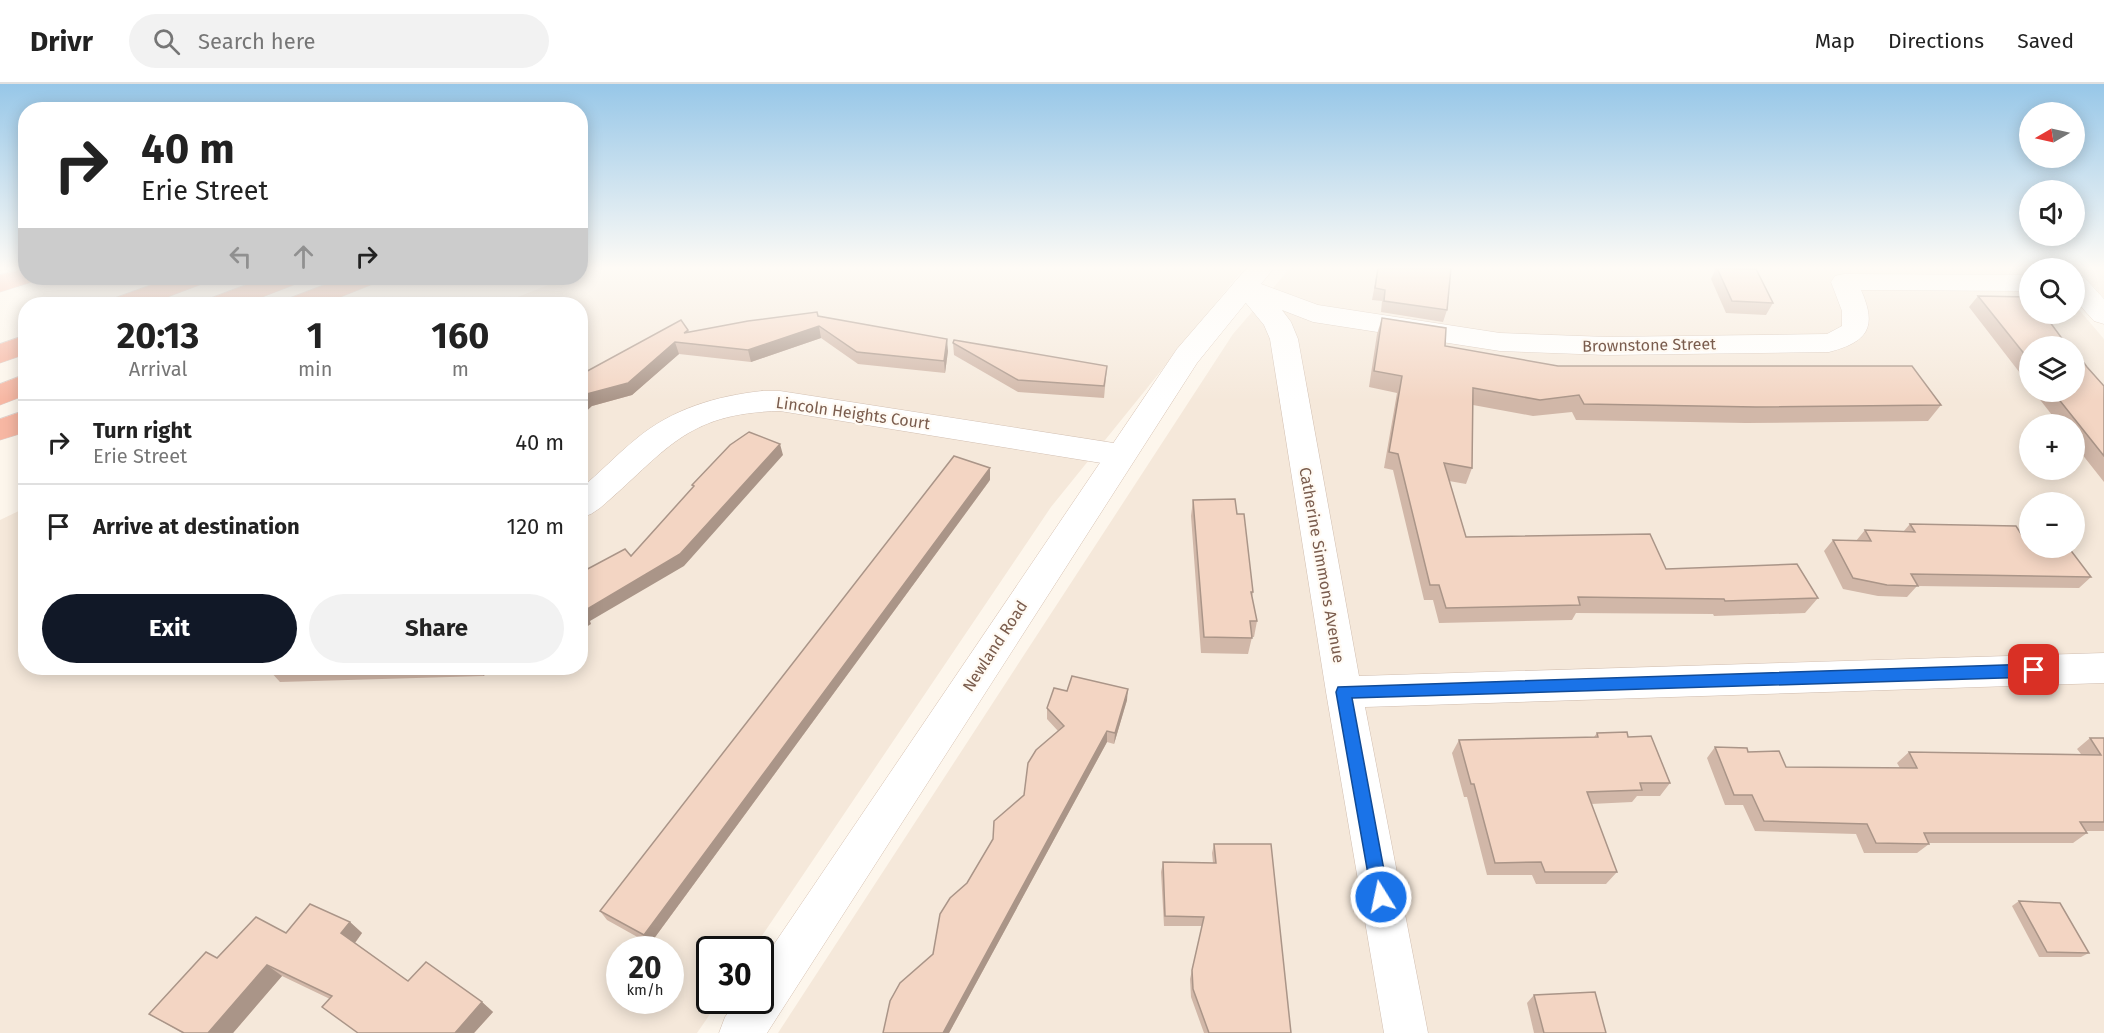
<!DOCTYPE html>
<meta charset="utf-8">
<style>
:root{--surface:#fff;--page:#f2f2f2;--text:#222;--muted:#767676;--line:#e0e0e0;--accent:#111827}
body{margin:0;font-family:"Fira Sans",sans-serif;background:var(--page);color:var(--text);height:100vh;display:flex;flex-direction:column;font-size:22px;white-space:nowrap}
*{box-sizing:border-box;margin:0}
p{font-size:20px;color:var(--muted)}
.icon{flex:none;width:33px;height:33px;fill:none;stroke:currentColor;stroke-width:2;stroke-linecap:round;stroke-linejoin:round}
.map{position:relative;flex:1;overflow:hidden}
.panel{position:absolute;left:18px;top:213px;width:570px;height:378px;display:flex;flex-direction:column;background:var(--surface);border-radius:24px;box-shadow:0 3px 15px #0003}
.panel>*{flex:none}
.hud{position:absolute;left:18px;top:18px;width:570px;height:183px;border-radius:24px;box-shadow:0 3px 15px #0003;background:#fff;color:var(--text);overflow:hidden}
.needle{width:39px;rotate:261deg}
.tools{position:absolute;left:2019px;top:18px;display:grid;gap:12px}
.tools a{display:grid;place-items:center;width:66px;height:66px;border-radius:50%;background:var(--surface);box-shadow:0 3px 15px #0003;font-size:30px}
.speed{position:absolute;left:606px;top:852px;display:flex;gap:12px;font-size:30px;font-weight:700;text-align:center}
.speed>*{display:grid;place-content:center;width:78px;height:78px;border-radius:50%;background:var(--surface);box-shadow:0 3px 15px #0003;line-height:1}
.speed small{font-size:15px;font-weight:400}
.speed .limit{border:3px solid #111;border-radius:9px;background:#fff;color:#111}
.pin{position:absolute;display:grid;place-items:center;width:51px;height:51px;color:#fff;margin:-26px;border-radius:12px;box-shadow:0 3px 9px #0006}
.me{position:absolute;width:66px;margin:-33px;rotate:350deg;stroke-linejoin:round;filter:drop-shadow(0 0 4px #0008)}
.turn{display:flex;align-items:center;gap:21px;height:126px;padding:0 24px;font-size:27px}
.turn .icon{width:78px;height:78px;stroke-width:2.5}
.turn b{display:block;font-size:42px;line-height:51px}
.lanes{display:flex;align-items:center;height:57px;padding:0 24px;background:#0003;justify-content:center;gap:30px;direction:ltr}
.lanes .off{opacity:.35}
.eta{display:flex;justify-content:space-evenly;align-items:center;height:102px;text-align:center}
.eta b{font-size:36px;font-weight:700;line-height:42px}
.cta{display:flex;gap:12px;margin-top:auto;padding:12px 24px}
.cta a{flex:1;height:69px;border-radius:36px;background:var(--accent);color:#fff;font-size:24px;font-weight:700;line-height:69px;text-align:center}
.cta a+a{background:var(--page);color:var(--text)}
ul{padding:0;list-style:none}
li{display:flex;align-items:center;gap:18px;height:84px;padding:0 24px;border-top:2px solid var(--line)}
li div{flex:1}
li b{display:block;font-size:22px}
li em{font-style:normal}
header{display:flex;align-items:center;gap:36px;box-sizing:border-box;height:84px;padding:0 30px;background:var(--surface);border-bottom:2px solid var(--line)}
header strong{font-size:28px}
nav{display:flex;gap:33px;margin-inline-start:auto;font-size:21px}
.search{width:420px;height:54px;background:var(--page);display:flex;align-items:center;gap:15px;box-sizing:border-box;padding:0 21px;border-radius:33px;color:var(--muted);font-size:22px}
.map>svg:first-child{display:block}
.residential{fill:#f5e8da;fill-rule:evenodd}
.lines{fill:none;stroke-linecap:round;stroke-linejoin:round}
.street-casing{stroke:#d1beb0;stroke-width:1}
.secondary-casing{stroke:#d6c0b0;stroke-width:1}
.highway-casing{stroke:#dad1cd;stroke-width:1}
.street{fill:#fff;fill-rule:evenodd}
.secondary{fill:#fff;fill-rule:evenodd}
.highway{fill:#f7b7a3;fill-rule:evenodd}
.wall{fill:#d1b7a8}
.shaded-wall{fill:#aa9588}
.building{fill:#f3d5c3;stroke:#aa9588;stroke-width:1.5}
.route{fill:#1a73e8;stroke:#114b97;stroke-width:1.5}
.labels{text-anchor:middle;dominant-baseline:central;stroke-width:4.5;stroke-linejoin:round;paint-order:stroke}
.street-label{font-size:16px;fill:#7a5c4d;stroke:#fffaf3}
</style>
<header>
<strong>Drivr</strong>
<div class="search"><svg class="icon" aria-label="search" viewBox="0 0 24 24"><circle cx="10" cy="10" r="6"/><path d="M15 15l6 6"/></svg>Search here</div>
<nav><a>Map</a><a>Directions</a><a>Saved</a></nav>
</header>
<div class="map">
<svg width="2104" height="949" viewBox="0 0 2104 949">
<rect width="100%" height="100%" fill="#fdf6ec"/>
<!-- residential -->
<g class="residential">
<path d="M591,184H1244L1051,423L753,865L710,866V916L719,917L697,949H0V436L25,424L26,584H580V220H500L566,194H580L581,188ZM620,866H670V916H620Z"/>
<path d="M1290,184H2042H2030V230H2074L2075,221L2104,255V949H778L1233,250ZM2030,262H2074V308H2030ZM2030,340H2074V386H2030ZM2030,418H2074V464H2030Z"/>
<polygon points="2077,184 2104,184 2104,214"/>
</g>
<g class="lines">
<defs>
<g id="street">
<path d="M1844,190L2030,191V207L1861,206C1878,244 1867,258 1829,268L1607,271L1500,267L1313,238L1282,226L1291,238L1298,255L1359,592L2104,569V599L1365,623L1428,949H1384L1326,608L1270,255L1264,241L1232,202L1236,196L1245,194L1318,221L1500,249L1607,253L1827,250L1842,242V227L1831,198L1835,192Z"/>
<path d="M762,307H780L1120,360L1131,363L1135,371L1131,379L1120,382L780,327C684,329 666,368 600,424L591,430L580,434V405C600,389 617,370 636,355C672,325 716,312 762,307Z"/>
</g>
<g id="secondary">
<polygon points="1247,184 1274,184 1197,279 767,949 719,949 725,933 737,916 760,916 760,881 1177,265"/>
<polygon points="2074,190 2083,192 2104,215 2104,240 2094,237 2074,215"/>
</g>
<g id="highway">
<polygon points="26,184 26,194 37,194 35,197 0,208 0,191"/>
<polygon points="170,194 206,194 202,200 149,220 112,220 115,214"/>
<polygon points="264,194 300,194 296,200 244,220 208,220 211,214"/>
<polygon points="342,194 377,194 373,200 323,220 287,220 290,214"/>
<polygon points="26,251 26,270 0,279 0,260"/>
<polygon points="26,290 26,311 0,321 0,300"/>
<polygon points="26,326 26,348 0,356 0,335"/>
</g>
</defs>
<!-- street casing -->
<use href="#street" class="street-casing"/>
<!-- secondary casing -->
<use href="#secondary" class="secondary-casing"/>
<!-- highway casing -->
<use href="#highway" class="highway-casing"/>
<!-- street -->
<use href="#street" class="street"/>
<!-- secondary -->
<use href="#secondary" class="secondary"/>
<!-- highway -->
<use href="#highway" class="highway"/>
</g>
<!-- wall -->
<g class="wall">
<polygon points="1378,184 1451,184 1447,226 1443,238 1381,228 1382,217 1372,216"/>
<polygon points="1716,184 1738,184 1773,219 1766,231 1726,229 1711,195"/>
<polygon points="1978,212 2066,260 2030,262 2030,302 1969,223"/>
<polygon points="818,232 948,267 945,289 858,280 821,254 751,278 679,270 632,311 592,322 580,291 688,246 689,248"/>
<polygon points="1382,234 1445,262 1558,282 1941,321 1928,337 1746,339 1576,336 1572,328 1533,332 1473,321 1472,384 1466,400 1449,397 1466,453 1666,485 1818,514 1805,529 1714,532 1713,530 1576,529 1572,536 1439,539 1433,516 1424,516 1393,386 1384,384 1397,309 1369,303 1377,250"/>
<polygon points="953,259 1107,282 1104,314 1018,308 954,271"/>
<polygon points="2087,283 2104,302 2104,398 2074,360 2074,340 2059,340 2034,308 2074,308"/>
<polygon points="990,396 650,860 607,836 600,827"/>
<polygon points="1193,416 1237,430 1253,508 1252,513 1257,537 1254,553 1252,553 1248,570 1201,569 1191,432"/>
<polygon points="1910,440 2023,453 2091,493 2079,504 1917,502 1907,513 1878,512 1843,505 1824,467 1833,456 1856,457 1865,446 1903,448"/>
<polygon points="272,584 487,584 484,592 280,598 270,587"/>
<polygon points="1067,607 1127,616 1114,660 1107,658 949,949 883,949 933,870 967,799 1024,711 1058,647 1047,635 1047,624"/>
<polygon points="1597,649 1628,653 1670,699 1660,712 1637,712 1632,718 1591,720 1617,788 1606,800 1536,800 1532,791 1487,791 1467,713 1464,713 1452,669 1459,656 1594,653"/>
<polygon points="2090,654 2104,654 2104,747 2086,747 2087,749 2073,759 1929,759 1929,760 1917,769 1864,769 1856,750 1755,747 1743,721 1725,721 1707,674 1715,663 1748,668 1786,683 1900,684 1897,679 1909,668 2081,670 2077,665"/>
<polygon points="1214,760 1291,949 1204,949 1191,913 1190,895 1202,842 1164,842 1161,788 1163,778 1213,779 1212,769"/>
<polygon points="2019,817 2089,869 2081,873 2039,873 2012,822"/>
<polygon points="350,838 362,849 355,859 408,897 482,918 493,928 474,949 358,949 330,915 282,892 233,949 182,949 149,930 286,849"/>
<polygon points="1534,911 1606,949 1534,949 1527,919"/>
</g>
<!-- shaded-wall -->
<g class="shaded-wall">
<polygon points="819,242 821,254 751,278 748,266"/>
<polygon points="947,255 948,267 945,289 944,277"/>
<polygon points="675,258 679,270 632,311 592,322 580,333 580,317 587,310"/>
<polygon points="780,360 783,371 684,482 590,537 591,540 580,547 580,532 584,527"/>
<polygon points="990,384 990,396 650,860 644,851"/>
<polygon points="479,584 487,584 484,592"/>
<polygon points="1128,605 1127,616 1114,660 1115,649"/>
<polygon points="1107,647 1107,658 949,949 943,949"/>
<polygon points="350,838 362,849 354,860 341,849"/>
<polygon points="267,881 282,892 233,949 208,949"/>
<polygon points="482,918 493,928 474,949 455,949"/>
</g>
<!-- building -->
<g class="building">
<polygon points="1378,184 1451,184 1447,226 1384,217 1385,206 1375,204"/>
<polygon points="1717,184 1756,185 1773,219 1732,217"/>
<polygon points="1978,212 2030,213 2030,230 2044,230 2066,260 2071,260 2073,262 2030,262 2030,277"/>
<polygon points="817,228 818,232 947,255 944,277 857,268 819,242 748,266 675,258 628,299 587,310 580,317 580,291 681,236 688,246 684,249 748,237"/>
<polygon points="1382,234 1446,244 1445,262 1558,282 1912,282 1941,321 1756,323 1584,320 1579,311 1540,316 1473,304 1472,384 1444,379 1466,453 1650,450 1666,485 1797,480 1818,514 1725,517 1724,515 1578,513 1580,521 1446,524 1439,501 1430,501 1398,370 1389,368 1402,292 1374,287"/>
<polygon points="954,256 1107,282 1104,302 1018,296 953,259"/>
<polygon points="2074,265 2087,283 2104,302 2104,372 2053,308 2074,308"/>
<polygon points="749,348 780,360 680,470 584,527 586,529 580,532 580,489 625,465 631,472 694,402 692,401 730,361"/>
<polygon points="954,372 990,384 644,851 600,827"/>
<polygon points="1235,415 1237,430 1244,430 1253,508 1251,508 1257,537 1250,537 1252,554 1204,553 1193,416"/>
<polygon points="1910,440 2016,442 2023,453 2030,453 2030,464 2069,464 2091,493 1911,490 1918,502 1887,501 1853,494 1833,456 1871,457 1865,446 1915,448"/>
<polygon points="272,584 381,584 270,587"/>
<polygon points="1072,592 1128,605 1115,649 1107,647 943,949 883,949 890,917 900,899 933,870 940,830 950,814 967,799 993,755 994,737 1024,711 1028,679 1036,666 1064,642 1047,624 1054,604 1067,607"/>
<polygon points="1627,648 1628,653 1651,652 1670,699 1640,699 1642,706 1587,708 1617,788 1545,788 1541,778 1495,779 1474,700 1471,700 1459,656 1598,653 1597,649"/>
<polygon points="2090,654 2104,654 2104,738 2080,738 2087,749 1924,749 1929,760 1876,759 1867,740 1764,737 1752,711 1734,711 1715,663 1747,664 1748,668 1779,667 1786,683 1917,684 1909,668 2101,671"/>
<polygon points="1214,760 1271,760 1291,949 1209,949 1193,905 1192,886 1204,833 1165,832 1163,778 1216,779"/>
<polygon points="2019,817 2060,819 2089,869 2047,868"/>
<polygon points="310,820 350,838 341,849 408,897 426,878 482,918 455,949 358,949 322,923 332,912 267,881 208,949 184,949 149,930 206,868 217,874 256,833 286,849"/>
<polygon points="1595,908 1606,949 1544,949 1534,911"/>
</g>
<!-- sky -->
<linearGradient id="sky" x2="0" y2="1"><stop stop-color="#97c7e8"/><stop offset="0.58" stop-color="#fefbf6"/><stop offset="1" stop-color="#fefbf6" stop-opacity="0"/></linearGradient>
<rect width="2104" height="317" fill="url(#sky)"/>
<!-- route -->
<polygon class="route" points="2034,580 2039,582 2041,586 2039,591 2034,593 1352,614 1389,813 1387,818 1381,821 1375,818 1372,813 1336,608 1338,603"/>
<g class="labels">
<!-- street labels -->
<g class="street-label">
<text transform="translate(1649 261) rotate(-1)">Brownstone Street</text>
<text transform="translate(853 329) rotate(8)">Lincoln Heights Court</text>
<text transform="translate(1322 481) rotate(80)">Catherine Simmons Avenue</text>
<text transform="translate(995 562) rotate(-57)">Newland Road</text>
</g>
</g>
</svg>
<div class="tools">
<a><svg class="needle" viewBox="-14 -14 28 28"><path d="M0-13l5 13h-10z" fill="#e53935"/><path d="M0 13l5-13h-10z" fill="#767676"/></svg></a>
<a><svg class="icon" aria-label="sound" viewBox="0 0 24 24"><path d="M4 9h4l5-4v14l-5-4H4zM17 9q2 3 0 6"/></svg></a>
<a><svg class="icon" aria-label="search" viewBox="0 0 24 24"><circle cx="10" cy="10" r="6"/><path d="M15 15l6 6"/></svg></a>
<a><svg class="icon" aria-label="layers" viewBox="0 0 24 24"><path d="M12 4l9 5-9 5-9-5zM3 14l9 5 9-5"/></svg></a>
<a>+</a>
<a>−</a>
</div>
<div class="speed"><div>20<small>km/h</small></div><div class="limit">30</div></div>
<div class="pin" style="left:2034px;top:586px;background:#d93025"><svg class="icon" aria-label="arrive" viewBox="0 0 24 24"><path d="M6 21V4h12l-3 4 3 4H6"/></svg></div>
<svg class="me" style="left:1381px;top:813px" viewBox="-20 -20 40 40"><circle r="17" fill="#1a73e8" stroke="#fff" stroke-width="3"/><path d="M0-11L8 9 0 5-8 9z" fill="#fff"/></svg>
<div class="hud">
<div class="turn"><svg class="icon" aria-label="right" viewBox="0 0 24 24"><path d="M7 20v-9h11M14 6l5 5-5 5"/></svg><div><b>40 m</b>Erie Street</div></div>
<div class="lanes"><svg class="icon off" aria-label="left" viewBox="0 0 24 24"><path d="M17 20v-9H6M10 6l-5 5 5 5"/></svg><svg class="icon off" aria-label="ahead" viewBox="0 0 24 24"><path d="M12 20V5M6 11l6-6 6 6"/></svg><svg class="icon" aria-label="right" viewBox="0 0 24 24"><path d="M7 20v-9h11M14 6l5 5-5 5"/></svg></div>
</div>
<section class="panel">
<div class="eta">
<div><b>20:13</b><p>Arrival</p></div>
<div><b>1</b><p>min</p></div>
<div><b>160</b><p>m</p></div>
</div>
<ul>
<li><svg class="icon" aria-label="right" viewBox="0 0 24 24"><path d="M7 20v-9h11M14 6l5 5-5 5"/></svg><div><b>Turn right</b><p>Erie Street</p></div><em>40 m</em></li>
<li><svg class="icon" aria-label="arrive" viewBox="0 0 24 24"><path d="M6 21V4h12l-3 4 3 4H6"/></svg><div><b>Arrive at destination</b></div><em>120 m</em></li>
</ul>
<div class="cta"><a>Exit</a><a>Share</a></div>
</section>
</div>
